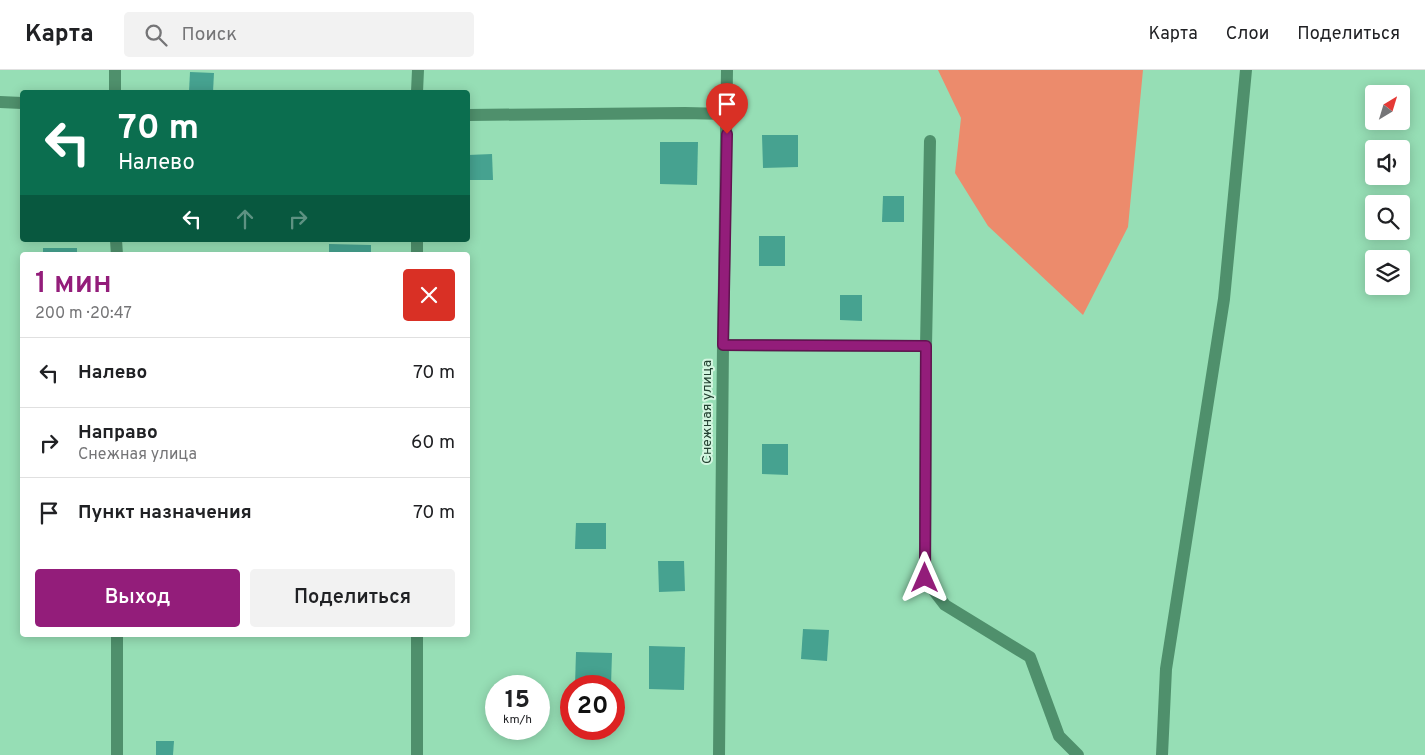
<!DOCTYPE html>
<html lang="ru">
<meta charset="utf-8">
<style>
:root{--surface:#fff;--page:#f2f2f2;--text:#202124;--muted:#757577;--line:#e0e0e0;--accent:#931d7a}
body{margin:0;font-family:Overpass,sans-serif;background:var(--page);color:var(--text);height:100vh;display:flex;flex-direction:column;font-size:19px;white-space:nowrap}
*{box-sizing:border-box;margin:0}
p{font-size:16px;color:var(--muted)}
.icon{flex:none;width:28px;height:28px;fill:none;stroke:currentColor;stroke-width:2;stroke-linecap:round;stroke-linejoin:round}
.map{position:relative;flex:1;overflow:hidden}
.panel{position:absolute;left:20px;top:182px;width:450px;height:385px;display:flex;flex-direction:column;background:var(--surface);border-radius:5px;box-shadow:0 2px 12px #0003}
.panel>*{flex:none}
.top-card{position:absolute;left:20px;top:20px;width:450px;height:152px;border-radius:5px;box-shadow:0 2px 12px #0003;background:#0b6e4f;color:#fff;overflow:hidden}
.needle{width:32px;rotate:38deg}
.tools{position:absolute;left:1365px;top:15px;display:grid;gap:10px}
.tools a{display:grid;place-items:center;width:45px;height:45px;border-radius:5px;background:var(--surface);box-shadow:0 2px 12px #0003;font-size:25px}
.speed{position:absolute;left:485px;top:605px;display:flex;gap:10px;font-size:25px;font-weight:700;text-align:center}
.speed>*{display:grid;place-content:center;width:65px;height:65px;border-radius:50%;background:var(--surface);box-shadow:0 2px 12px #0003;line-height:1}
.speed small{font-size:12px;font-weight:400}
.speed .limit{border:8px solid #d22;background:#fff;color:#111}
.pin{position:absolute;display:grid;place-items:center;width:42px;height:42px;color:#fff;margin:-51px -21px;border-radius:50% 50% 50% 0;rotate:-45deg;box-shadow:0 0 5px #0007}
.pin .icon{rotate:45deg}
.me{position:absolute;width:55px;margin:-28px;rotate:0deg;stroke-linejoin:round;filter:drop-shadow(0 0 4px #0008)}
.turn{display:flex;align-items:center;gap:18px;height:105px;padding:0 15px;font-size:22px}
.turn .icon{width:65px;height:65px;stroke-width:2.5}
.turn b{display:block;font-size:35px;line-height:42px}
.lanes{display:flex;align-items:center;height:48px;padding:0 15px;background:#0003;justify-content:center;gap:25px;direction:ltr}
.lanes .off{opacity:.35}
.round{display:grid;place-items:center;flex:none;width:52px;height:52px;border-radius:5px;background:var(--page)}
.head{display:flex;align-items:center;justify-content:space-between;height:85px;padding:0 15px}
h1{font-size:30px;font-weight:600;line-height:38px;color:var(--accent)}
.action{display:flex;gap:10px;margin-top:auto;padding:10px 15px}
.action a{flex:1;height:58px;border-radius:5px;background:var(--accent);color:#fff;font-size:20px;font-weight:600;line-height:58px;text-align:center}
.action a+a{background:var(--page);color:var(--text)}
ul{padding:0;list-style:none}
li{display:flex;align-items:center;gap:15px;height:70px;padding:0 15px;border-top:1px solid var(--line)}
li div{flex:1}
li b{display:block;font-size:19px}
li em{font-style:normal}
header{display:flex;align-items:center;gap:30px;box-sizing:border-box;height:70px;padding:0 25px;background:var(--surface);border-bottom:1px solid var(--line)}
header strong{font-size:24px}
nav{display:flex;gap:28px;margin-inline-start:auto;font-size:18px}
.search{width:350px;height:45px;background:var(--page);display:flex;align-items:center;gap:12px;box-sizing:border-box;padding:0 18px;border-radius:5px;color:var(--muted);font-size:19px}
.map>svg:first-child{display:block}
.green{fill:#ec8b6c}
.building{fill:#46a290}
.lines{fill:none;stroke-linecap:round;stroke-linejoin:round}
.minor{stroke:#4f906c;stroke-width:12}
.route-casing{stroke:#60134f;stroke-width:12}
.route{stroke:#931d7a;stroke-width:9}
.labels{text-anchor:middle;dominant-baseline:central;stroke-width:4;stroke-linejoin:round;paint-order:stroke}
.street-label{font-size:14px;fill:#244131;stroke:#d3f6e0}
</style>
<header>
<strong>Карта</strong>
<div class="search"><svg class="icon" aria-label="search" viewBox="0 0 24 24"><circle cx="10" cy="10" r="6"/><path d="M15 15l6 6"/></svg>Поиск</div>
<nav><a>Карта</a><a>Слои</a><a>Поделиться</a></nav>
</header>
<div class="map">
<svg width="1425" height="685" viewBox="0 0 1425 685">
<rect width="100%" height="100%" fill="#96deb5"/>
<!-- green -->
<polygon class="green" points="938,0 1143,0 1128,157 1083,245 988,156 955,103 961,48"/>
<!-- building -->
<g class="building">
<polygon points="190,2 214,3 213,22 189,22"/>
<polygon points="762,65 798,65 798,97 763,98"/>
<polygon points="660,72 698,72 697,115 660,114"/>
<polygon points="492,84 493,110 468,110 468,85"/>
<polygon points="883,126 904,126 904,152 882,152"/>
<rect x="759" y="166" width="26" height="30"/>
<polygon points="329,174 371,175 371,185 329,185"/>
<rect x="43" y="178" width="34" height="7"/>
<polygon points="840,225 862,225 862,251 840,250"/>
<polygon points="762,374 788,374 788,405 762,404"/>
<polygon points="576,453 606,453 606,479 575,479"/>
<polygon points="658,491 684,491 685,521 659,522"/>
<polygon points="803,559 829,560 827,591 801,589"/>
<polygon points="649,576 685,577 684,620 649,619"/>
<polygon points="576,582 612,583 611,616 575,616"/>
<polygon points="156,671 174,671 173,685 156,685"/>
</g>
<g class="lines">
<!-- minor -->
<g class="minor">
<polyline points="115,22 115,0"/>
<polyline points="417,22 418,0"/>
<polyline points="0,32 22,33"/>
<polyline points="468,45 685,43 727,44"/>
<polyline points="116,170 117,185"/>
<polyline points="417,185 417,170"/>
<polyline points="723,275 926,276 930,71"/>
<polyline points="926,276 925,509 945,535 1030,587 1059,666 1078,685"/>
<polyline points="117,685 117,565"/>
<polyline points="417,685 417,565"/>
<polyline points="719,685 723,275 727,0"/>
<polyline points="1162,685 1166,599 1224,229 1246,0"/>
</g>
</g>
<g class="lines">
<defs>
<polyline id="route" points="727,64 723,275 926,276 925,508"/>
</defs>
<!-- route casing -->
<use href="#route" class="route-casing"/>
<!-- route -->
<use href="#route" class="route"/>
</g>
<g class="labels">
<!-- street labels -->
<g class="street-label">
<text transform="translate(707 342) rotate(-90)">Снежная улица</text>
</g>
</g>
</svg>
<div class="tools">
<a><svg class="needle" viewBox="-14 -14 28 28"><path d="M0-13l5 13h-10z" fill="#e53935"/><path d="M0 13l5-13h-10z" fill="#757577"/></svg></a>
<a><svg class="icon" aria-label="sound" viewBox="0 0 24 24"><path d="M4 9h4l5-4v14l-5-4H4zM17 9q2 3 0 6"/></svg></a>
<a><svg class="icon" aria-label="search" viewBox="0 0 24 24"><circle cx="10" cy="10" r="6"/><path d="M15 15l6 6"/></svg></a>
<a><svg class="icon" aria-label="layers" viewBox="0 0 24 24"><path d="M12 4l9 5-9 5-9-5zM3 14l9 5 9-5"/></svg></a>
</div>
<div class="speed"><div>15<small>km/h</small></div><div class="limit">20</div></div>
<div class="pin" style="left:727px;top:64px;background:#d93025"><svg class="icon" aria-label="arrive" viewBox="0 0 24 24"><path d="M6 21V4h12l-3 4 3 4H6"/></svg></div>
<svg class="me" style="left:925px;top:508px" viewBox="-20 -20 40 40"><path d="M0-17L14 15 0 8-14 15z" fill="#931d7a" stroke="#fff" stroke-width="4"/></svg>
<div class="top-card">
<div class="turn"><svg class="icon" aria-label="left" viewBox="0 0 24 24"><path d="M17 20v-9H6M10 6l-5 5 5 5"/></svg><div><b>70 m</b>Налево</div></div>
<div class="lanes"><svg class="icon" aria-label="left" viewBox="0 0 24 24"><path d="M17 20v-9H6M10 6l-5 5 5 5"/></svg><svg class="icon off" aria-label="ahead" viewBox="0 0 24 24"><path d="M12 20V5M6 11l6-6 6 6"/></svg><svg class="icon off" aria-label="right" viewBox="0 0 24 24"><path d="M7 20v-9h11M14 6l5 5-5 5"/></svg></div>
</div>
<section class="panel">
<div class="head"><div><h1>1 мин</h1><p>200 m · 20:47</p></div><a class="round" style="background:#d93025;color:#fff"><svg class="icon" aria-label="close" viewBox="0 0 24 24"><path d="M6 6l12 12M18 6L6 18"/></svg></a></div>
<ul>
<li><svg class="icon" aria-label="left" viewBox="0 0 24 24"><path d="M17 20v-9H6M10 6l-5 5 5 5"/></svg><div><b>Налево</b></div><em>70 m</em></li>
<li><svg class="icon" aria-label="right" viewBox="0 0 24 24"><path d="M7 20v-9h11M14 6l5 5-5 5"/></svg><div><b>Направо</b><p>Снежная улица</p></div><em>60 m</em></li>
<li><svg class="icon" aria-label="arrive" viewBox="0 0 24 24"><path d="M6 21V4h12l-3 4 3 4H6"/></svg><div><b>Пункт назначения</b></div><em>70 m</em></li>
</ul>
<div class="action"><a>Выход</a><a>Поделиться</a></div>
</section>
</div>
